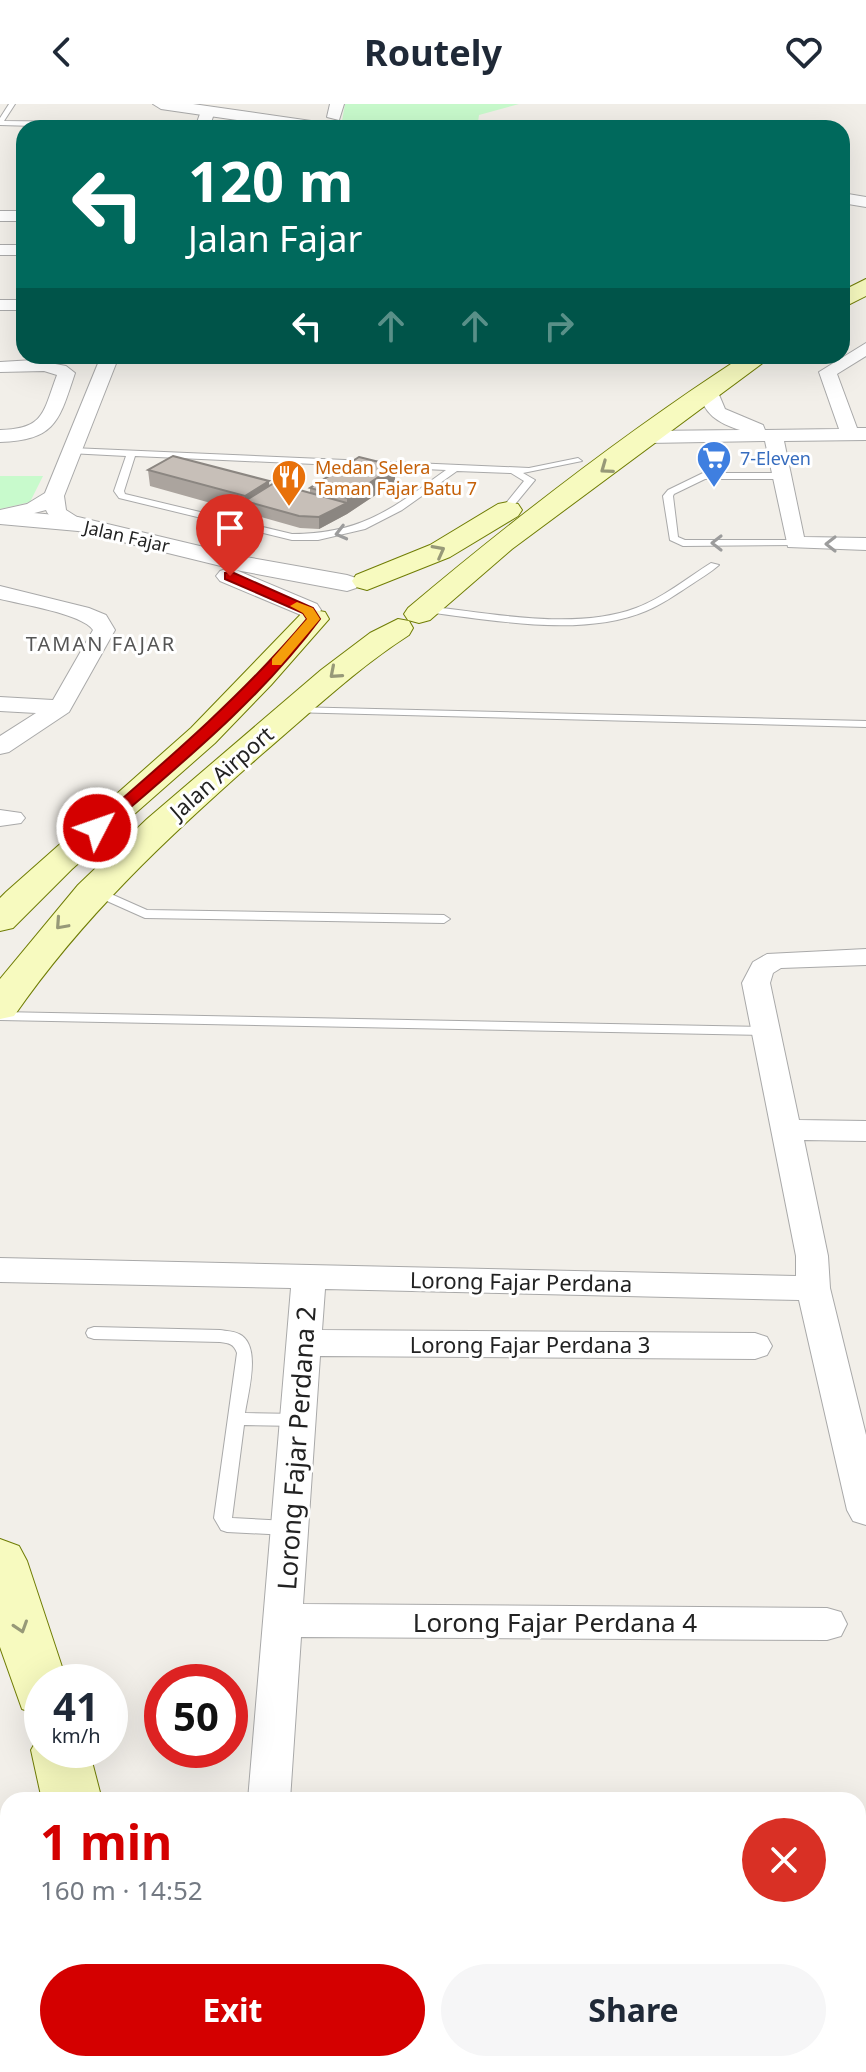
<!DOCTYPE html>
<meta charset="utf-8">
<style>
:root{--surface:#fff;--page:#f6f6f7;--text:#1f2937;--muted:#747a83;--accent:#d40000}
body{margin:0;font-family:"Noto Sans",sans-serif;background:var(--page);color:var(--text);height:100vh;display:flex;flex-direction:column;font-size:30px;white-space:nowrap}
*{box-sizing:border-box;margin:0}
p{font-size:26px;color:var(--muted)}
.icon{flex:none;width:44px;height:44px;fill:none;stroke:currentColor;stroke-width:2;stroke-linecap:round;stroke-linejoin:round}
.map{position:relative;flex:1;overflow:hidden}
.details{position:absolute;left:0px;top:1688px;width:866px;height:280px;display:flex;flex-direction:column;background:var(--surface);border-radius:24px 24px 0 0;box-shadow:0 8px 32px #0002}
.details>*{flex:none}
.top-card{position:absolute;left:16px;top:16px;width:834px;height:244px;border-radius:24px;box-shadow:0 8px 32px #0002;background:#00695c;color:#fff;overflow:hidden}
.speed{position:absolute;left:24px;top:1560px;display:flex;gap:16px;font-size:40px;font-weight:700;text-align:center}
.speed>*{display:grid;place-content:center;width:104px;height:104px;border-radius:50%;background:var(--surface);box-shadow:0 8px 32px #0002;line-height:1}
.speed small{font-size:20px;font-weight:400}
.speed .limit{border:12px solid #d22;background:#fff;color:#111}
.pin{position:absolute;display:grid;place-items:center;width:68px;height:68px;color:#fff;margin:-82px -34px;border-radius:50% 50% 50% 0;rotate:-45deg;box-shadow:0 0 8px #0007}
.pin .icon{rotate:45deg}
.me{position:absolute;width:88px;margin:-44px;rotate:49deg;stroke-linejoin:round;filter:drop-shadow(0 0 6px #0008)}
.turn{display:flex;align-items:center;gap:28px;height:168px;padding:0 40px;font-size:36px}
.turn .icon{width:104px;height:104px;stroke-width:2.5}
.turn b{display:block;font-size:56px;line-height:68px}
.lanes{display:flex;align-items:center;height:76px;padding:0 40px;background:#0003;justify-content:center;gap:40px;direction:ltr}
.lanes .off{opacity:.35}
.round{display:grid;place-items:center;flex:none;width:84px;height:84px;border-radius:42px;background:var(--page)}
.headline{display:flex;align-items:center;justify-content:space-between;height:136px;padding:0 40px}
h1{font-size:48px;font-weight:700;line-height:60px;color:var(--accent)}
.button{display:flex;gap:16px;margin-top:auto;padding:16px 40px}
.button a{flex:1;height:92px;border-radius:48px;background:var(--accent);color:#fff;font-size:32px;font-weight:700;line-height:92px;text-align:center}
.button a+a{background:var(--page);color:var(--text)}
header{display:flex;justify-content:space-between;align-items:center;height:104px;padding:0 40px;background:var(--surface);font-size:36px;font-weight:700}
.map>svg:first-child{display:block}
.park{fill:#c8facc}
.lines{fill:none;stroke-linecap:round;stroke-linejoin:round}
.service-casing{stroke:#a9a9a9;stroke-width:2}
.minor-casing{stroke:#a9a9a9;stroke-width:2}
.tertiary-casing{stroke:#a9a9a9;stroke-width:2}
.secondary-casing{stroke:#707d05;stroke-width:2}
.service{fill:#fff;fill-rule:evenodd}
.minor{fill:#fff;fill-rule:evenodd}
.tertiary{fill:#fff;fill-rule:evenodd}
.secondary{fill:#f7fabf;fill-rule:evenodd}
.wall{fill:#aba49e}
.shaded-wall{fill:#8b8681}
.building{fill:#c7bfb8;stroke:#8b8681;stroke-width:2}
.oneway{stroke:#979978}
.oneway2{stroke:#9c9c9c}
.route{fill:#d40000;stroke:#8a0000;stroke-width:2}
.slow{fill:#f59e0b}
.labels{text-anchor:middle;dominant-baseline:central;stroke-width:6;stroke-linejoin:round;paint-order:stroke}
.far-shop-label{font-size:18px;fill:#366cbe;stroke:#fff;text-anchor:start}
.far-food-label{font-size:18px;fill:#c56008;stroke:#fff;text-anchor:start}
.far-street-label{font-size:18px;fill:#222;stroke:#fff}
.far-neighbourhood-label{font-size:20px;letter-spacing:2px;fill:#555;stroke:#fff}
.street-label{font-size:22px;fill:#222;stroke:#fff}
.near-street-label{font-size:26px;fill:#222;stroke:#fff}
</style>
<header><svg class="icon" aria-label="back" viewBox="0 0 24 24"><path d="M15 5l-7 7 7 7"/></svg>Routely<svg class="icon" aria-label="heart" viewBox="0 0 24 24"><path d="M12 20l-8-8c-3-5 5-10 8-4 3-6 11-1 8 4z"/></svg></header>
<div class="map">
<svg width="866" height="1968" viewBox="0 0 866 1968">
<rect width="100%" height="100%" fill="#f2efe9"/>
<!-- park -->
<g class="park">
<polygon points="345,0 519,0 479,11 478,18 342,17"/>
<polygon points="0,372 43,372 30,398 0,405"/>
</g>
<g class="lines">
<defs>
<g id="service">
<polygon points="9,0 15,0 4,17 87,18 104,24 0,21 0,14"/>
<path d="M72,344L529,364L578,354L582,357L523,369L535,376L507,410L499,408L524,377L511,369L457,367L402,406L365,425L318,436H292L119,394L114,387L126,352L69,349L68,347ZM135,352L446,366C392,405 361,430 292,430L125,390L124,387Z"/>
<polygon points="703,369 782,369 787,372 782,375 705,375 674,390 673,392 678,433 685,436 795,436 800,439 798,441 683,442 670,436 663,392 668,386"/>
<path d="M711,459L719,461C710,469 699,475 689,482C675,491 661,501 646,507C582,534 493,516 426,508L421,505L426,502C490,509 575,527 636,504C663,494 687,474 711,459Z"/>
<polygon points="292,603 866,617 866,623 288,608 287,606"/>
<polygon points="93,782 147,806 444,811 450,815 444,819 145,814 89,789 87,786 89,783"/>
<polygon points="0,908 766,923 773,927 766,931 0,916"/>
<path d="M94,1223L220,1226C226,1227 234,1227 239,1230C262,1241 248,1288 245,1309L298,1310L304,1311L306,1316L304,1321L298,1322L244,1321L232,1414L288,1417L294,1419L297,1424L294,1429L288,1431L227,1428L221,1426L214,1414L237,1249C234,1240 229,1239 220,1238L94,1235L88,1233L86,1229L88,1225Z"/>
</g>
<g id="minor">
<polygon points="330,0 344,0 339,16 327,13"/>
<polygon points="208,3 215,7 209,24 195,24 201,7"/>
<rect x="0" y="107" width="24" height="10"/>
<rect x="0" y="141" width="24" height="10"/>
<rect x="0" y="196" width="24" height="10"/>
<path d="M866,239V252L837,270L857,324H866V336L784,337L804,433L866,434V446L788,443L765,337L648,339L639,333L648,327L740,326C718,319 703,310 699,286L708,281L717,286L725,305L763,321L765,326L839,325L819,268Z"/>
<path d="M101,252H119L64,392L66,406L88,420L85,424C72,428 51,418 46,406L0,418V406L27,400L45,389Z"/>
<path d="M34,256L66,262L75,269C59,317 56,336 0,338V326C45,325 43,308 57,271L44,267L0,268V258Z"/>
<path d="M0,482L89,504L106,511L115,526L69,608L9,648L0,650V632L36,609L0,607V593L53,596L93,526C83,510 20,500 0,495Z"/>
<polygon points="0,706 21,709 25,714 21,719 0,722"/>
<polygon points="866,845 866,861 781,864 773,869 770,879 799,1016 866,1017 866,1037 804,1036 828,1152 830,1184 866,1331 866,1421 853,1417 847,1406 799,1196 325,1185 322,1226 755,1229 767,1233 772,1242 767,1251 755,1255 320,1252 303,1500 827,1504 841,1508 847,1520 841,1532 827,1536 301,1533 290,1696 248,1696 291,1184 0,1178 0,1154 796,1172 796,1152 742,879 753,858 767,850"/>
<rect x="858" y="1870" width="8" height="44"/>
</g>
<g id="tertiary">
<polygon points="153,0 193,0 325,19 333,24 292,24 161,5"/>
<polygon points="842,89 866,93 866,103 842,99"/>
<polygon points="0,406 78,413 246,453 347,471 356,474 360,479 356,484 347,487 236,466 317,500 321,506 317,512 308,514 220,477 216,472 220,467 229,464 78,427 0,420"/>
</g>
<g id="secondary">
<polygon points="866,175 866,192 842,204 842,187"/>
<path d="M743,252H772L512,445L430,516L419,519L408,516L404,510L408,504C515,414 626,328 743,252Z"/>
<polygon points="508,398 518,400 522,406 518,412 450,453 367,486 356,483 352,477 356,471 430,441 498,400"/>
<polygon points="314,506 325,508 329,515 271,581 215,639 72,765 13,824 0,827 0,794 6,788 191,624 303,508"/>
<path d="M398,515L409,517L413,524L409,531C356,565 310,609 262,650C170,731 84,811 14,912L0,915V875L78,781L147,715L321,566L370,529Z"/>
<polygon points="0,1435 19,1442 27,1457 67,1578 42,1578 42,1612 22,1605 0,1543"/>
<polygon points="42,1627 42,1646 89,1646 102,1696 42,1696 31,1646"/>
<polygon points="0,1809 8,1812 8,1920 0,1917"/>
<polygon points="8,1931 8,1960 50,1960 50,1968 0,1968 0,1934"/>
<polygon points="94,1960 160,1960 162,1968 96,1968"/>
</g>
</defs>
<!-- service casing -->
<use href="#service" class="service-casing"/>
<!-- minor casing -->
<use href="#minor" class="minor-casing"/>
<!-- tertiary casing -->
<use href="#tertiary" class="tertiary-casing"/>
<!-- secondary casing -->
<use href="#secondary" class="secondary-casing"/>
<!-- service -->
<use href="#service" class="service"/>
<!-- minor -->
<use href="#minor" class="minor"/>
<!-- tertiary -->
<use href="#tertiary" class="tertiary"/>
<!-- secondary -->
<use href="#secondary" class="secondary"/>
</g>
<!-- wall -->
<polygon class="wall" points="395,362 395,378 347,410 319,425 300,424 150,382 148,366 269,382 310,389 310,384"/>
<!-- shaded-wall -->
<g class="shaded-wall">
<polygon points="395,362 395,378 347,410 347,394"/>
<polygon points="269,377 270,393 245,397 245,392"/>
<polygon points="347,399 347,410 319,425 319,413"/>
</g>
<!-- building -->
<g class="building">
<polygon points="173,352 269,377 245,392 148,366"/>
<polygon points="359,353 395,362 347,394 310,384"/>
<polygon points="274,379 347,399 319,413 299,412 245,397"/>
</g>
<!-- one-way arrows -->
<defs><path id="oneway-chevron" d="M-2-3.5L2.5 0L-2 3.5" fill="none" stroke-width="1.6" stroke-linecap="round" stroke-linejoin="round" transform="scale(2)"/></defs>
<g class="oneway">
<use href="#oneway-chevron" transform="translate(606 364) rotate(144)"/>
<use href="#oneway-chevron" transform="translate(439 447) rotate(-28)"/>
<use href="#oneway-chevron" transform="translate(335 569) rotate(139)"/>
<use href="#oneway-chevron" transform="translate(61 820) rotate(132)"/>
<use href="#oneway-chevron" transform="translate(21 1523) rotate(72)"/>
</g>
<g class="oneway2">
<use href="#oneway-chevron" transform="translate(341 429) rotate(166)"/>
<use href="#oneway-chevron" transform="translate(717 439) rotate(-180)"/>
<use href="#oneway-chevron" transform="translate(831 440) rotate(-180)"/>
</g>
<!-- route -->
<path class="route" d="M225,469H234L313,504L320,515C260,596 178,662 102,728H92V721C167,656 243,591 307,515L303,509L225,475Z"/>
<!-- slow -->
<polygon class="slow" points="297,498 313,504 320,515 281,561 272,561 272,555 307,515 303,509 290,502"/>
<!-- icons -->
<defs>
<symbol id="supermarket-pin" viewBox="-11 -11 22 30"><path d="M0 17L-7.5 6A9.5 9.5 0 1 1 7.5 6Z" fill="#3f7fe0" stroke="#fff"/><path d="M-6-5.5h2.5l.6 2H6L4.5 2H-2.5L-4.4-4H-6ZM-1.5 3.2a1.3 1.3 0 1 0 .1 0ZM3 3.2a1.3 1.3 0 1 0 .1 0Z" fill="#fff"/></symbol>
<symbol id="restaurant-pin" viewBox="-11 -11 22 30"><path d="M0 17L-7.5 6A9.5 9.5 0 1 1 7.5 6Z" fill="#e8710a" stroke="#fff"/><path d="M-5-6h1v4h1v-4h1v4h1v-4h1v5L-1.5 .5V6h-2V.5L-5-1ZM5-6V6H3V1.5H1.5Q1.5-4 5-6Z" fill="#fff"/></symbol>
</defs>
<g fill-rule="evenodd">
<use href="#supermarket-pin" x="694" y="334" width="40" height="54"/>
<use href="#restaurant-pin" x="269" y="353" width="40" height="54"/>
</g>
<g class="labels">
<!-- far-shop labels -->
<g class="far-shop-label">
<text x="740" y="354">7-Eleven</text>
</g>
<!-- far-food labels -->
<g class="far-food-label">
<text x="315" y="363">Medan Selera<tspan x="315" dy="21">Taman Fajar Batu 7</tspan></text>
</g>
<!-- far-street labels -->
<g class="far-street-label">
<text transform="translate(127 432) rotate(13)">Jalan Fajar</text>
</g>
<!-- far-neighbourhood labels -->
<g class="far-neighbourhood-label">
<text x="101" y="539">TAMAN FAJAR</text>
</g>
<!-- street labels -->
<g class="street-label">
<text transform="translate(221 668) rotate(-41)">Jalan Airport</text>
<text transform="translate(521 1177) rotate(1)">Lorong Fajar Perdana</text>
<text x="530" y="1240">Lorong Fajar Perdana 3</text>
</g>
<!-- near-street labels -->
<g class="near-street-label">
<text transform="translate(296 1344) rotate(-86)">Lorong Fajar Perdana 2</text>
<text x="555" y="1518">Lorong Fajar Perdana 4</text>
</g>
</g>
</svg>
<div class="speed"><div>41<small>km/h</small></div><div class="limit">50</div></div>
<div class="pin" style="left:230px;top:472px;background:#d93025"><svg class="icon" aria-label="arrive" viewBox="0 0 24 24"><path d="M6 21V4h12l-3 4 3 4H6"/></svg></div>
<svg class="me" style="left:97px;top:724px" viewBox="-20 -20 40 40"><circle r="17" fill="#d40000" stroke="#fff" stroke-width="3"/><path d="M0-11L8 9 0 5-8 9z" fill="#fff"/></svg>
<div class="top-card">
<div class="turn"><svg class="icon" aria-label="left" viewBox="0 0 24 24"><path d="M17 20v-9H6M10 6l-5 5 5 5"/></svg><div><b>120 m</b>Jalan Fajar</div></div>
<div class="lanes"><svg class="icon" aria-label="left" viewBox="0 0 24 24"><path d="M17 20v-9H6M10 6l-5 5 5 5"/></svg><svg class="icon off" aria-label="ahead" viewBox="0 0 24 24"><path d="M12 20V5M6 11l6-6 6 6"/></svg><svg class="icon off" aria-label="ahead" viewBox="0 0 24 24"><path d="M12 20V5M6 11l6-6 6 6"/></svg><svg class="icon off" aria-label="right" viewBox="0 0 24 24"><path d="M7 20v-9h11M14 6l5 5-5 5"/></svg></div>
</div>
<section class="details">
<div class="headline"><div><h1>1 min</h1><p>160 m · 14:52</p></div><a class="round" style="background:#d93025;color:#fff"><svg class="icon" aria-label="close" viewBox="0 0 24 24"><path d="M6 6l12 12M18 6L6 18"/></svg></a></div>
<div class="button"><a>Exit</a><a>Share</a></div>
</section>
</div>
